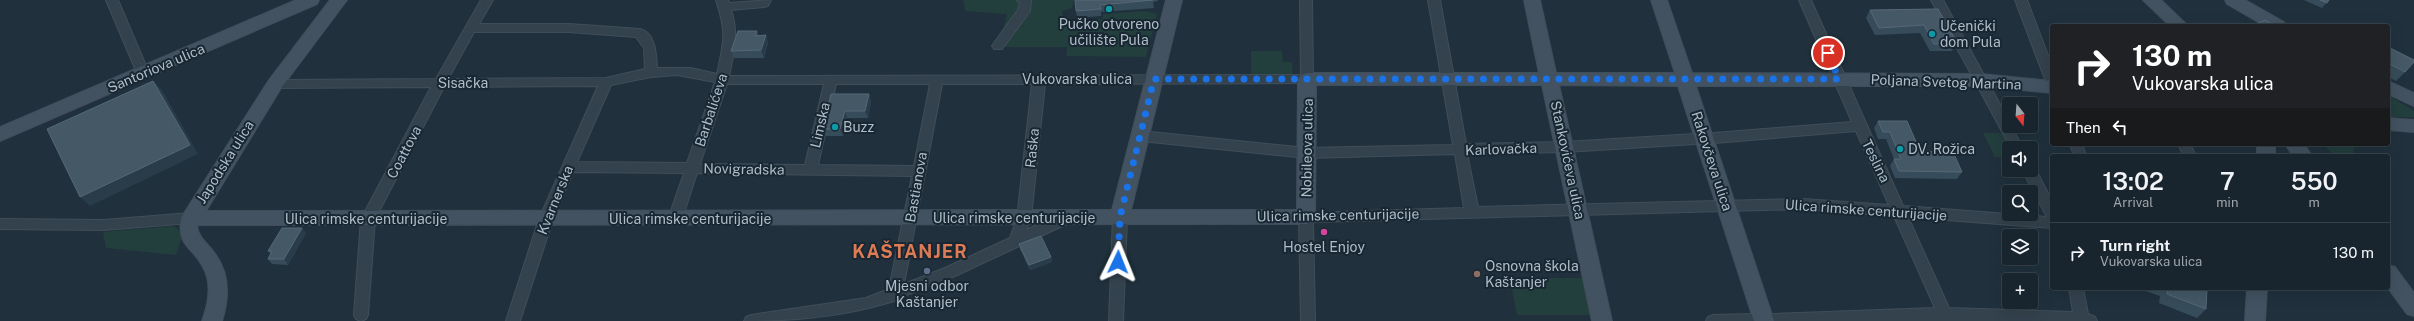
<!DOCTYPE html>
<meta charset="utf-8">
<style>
:root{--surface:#18252e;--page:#25313a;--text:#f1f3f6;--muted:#9fa5aa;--line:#36424a}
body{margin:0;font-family:"Public Sans",sans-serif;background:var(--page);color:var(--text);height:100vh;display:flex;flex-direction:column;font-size:15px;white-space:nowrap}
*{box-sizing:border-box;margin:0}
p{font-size:13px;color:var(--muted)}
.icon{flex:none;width:22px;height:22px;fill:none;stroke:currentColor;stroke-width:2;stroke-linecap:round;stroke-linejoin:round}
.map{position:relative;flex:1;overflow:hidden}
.panel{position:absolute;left:2050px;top:154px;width:340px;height:136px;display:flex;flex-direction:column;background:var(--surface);border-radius:4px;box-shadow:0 4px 16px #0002,0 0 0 1px var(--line)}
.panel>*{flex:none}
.guide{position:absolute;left:2050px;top:24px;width:340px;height:122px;border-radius:4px;box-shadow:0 4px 16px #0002,0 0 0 1px var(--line);background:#202124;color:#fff;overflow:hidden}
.needle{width:26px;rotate:163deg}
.controls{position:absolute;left:2002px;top:97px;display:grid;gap:8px}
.controls a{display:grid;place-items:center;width:36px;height:36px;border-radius:4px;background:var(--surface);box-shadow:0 4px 16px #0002,0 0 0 1px var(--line);font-size:20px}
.pin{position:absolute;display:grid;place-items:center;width:34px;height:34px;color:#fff;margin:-17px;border:2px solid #fff;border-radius:50%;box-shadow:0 1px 4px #0007}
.me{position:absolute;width:44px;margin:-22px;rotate:2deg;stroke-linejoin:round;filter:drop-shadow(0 0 3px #0008)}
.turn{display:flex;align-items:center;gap:14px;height:84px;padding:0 16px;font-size:18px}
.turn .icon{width:52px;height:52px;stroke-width:2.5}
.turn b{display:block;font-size:28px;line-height:34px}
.then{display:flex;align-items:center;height:38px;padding:0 16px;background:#0003;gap:8px;font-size:15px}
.eta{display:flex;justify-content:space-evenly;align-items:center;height:68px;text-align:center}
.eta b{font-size:24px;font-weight:600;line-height:28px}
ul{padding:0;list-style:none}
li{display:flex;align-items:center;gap:12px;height:60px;padding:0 16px;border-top:1px solid var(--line)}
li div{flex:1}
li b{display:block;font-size:15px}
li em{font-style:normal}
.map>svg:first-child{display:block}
.green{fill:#223e3d}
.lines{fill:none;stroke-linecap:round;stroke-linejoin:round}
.street-casing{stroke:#404e59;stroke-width:2}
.secondary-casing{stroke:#404e59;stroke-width:2}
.street{fill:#34424d;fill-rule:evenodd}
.secondary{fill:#425261;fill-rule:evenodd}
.wall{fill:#374c5a}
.shaded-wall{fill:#283c4a}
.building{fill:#445866;stroke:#556876}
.route{stroke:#1a73e8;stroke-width:7;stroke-dasharray:0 12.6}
.culture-dot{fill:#0f9aa8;stroke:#192732;stroke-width:1.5}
.hotel-dot{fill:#d1479c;stroke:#192732;stroke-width:1.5}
.service-dot{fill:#5c6f8a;stroke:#192732;stroke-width:1.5}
.education-dot{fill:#8d6e63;stroke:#192732;stroke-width:1.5}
.labels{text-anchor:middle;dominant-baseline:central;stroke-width:4;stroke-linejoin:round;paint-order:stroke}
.poi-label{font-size:14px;fill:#afbdc9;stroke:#192732;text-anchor:start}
.street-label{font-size:14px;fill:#afbdc9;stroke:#192732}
.district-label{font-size:18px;font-weight:bold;letter-spacing:1px;fill:#df7b54;stroke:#192732}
</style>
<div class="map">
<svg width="2414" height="321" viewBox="0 0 2414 321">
<rect width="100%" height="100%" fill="#20313d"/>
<!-- green -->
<g class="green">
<polygon points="963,0 1080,0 1074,1 1072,8 1062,11 1064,22 1102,19 1103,14 1145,11 1157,14 1146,57 1066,56 1067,47 999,47 1007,14 965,11"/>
<polygon points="1251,51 1282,51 1283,62 1292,62 1293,77 1251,77"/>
<polygon points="2388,95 2414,111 2414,117 2388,117"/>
<polygon points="1983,133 2002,133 2010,148 2009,157 1995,157"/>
<polygon points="2324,144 2355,144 2353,156 2333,156"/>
<polygon points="173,226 178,229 182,237 176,255 106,248 103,232"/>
<polygon points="1510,278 1583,278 1592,315 1517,315"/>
</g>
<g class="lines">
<defs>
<g id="street">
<polygon points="106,0 118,0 149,73 147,76 143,77 137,73"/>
<path d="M481,0H493L479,24H569L640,29C656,33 656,54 657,68H691L717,74C724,41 727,33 716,0H728L729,3L771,0L768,6L764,7L731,10C739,33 734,53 729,76L1301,75L1300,0H1312L1313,79L1307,83L1045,84L1031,218L1026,230L1068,212L1073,213L1075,217L1073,221L955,276L901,297L900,299C850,316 797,321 744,321L746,317L751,315L866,298L889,289L912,176L697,173L682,219L680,223H670L668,219L684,173L573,172L553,219L520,321H506L539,219L598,86L444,87L375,219L368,315L366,319L361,321L356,319L354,315L361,219L431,87L275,88L269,84L275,80L436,79ZM474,32H569L636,37L644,48L645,69L606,78L448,79ZM677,75L715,82L687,163L577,162L611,85L651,77ZM727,84H824L805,165L700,164ZM836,84H930L914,166L818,165ZM942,84H1032L1017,218L1010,238L945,268L904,284Z"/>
<polygon points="1017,0 1031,0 1030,11 1002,49 994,49 992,46 994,43 1018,10 1020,3"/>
<polygon points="1428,0 1440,0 1466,144 1565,142 1695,134 1701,139 1695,144 1565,152 1467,154 1478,207 1803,199 1889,205 1856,131 1714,143 1708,138 1714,133 1852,122 1799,0 1811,0 1903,206 2047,217 2022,170 2031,170 2031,166 2034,166 2052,201 2052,228 1908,217 1949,308 2073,312 2069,288 2083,288 2088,314 2095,317 2097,321 1765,321 1767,316 1772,314 1935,308 1894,216 1803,209 1313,222 1315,321 1301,321 1299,217 1301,213 1464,208 1455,154 1307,158 1141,141 1135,136 1141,131 1307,148 1453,145"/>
<polygon points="1931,0 1943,0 2009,121 2009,126 2011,126 2023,148 2011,148"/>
<polygon points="2015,0 2027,0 2052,66 2052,86 2046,82"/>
<polygon points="2070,144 2082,144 2086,156 2074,156"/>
<polygon points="2178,144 2190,144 2196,156 2184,156"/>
<polygon points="1120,212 1125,213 1127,217 1123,321 1109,321 1113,217 1115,213"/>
<polygon points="190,213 195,214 197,218 195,222 190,223 104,230 0,229 0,219 104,220"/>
<polygon points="1756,314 1761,316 1763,321 1706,321 1708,317 1713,315"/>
</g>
<g id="secondary">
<polygon points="296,0 319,0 317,4 0,141 0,127"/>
<path d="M330,0H347L281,88L206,211L1112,210L1166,0H1182L1131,210H1297L1298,79L1301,75L1307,73H1539L1524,0H1540L1556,73H1675L1651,0H1667L1692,73L1981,74L2052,81V93L1981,86H1696L1774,321H1754L1678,86L1559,85L1612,321H1592L1542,85H1316L1315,217L1313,222L1306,224L197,225C198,237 206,242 213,251C230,272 230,296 222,321H202C208,305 212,285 204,269C193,246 177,248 181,218L269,80Z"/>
<polygon points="2143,0 2161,0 2188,26 2170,26"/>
<polygon points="2225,0 2245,0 2284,22 2286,26 2265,26 2227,4"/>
<polygon points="2388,81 2414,93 2414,106 2388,94"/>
<polygon points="2388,118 2414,120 2414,132 2388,130"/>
<rect x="2257" y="144" width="18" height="12"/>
<polygon points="2285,144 2304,144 2312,156 2293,156"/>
<polygon points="2388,265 2395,267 2414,293 2414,316 2407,314 2388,288"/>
<polygon points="2247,288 2267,288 2265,321 2245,321"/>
</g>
</defs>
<!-- street casing -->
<use href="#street" class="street-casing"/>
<!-- secondary casing -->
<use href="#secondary" class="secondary-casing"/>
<!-- street -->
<use href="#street" class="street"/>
<!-- secondary -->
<use href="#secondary" class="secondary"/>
</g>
<!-- wall -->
<g class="wall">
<polygon points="1075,0 1158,0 1158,1 1153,2 1154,8 1101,12 1101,16 1077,18"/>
<polygon points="2304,0 2329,0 2322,8"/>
<polygon points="1938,9 1957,43 1952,51 1930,51 1920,33 1875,35 1866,18 1870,10"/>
<polygon points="757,31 758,35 766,35 768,43 764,58 734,58 731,51"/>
<polygon points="2388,47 2405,72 2396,81 2388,77"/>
<polygon points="831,94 869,94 871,102 868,118 847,118 843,136 826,136 823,129"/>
<polygon points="1878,121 1920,151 1962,172 1957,179 1895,178 1890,166 1894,159 1886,139 1878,139 1874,128"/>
<polygon points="306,233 288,265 272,264 268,259 271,254 268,251"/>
<polygon points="1019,244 1051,257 1052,262 1030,270 1020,249"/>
<polygon points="2137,288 2207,288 2206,309 2197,318 2159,303 2160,296"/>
</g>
<!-- shaded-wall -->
<g class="shaded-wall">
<polygon points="766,35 768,43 764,58 761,50"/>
<polygon points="153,81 162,90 198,154 90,206 80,197"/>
<polygon points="869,94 871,102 868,118 865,111"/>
<polygon points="845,111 847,118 843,136 840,129"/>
<polygon points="302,228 306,233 288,265 284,259"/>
<polygon points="1051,257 1052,262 1030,270 1029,265"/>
</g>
<!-- building -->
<g class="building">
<polygon points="1075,0 1153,0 1100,5 1101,9 1076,11"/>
<polygon points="2320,0 2329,0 2327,3"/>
<polygon points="1938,9 1957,43 1934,44 1924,25 1879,28 1870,10"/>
<polygon points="2265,20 2276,26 2251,26"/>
<polygon points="738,31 757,31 755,36 766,35 761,50 731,51"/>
<polygon points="2388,47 2414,60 2414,62 2405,72 2388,63"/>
<polygon points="153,81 190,145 80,197 47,129"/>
<polygon points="831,94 869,94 865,111 845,111 840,129 823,129"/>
<polygon points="1878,121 1907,121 1920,151 1953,152 1962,172 1899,171 1894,159 1901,159 1890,132 1883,132"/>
<polygon points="282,228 302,228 284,259 268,259 272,251 268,251"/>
<polygon points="1041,236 1051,257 1029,265 1019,244"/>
<polygon points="2168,288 2207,288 2206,309 2167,294"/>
</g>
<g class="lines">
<!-- route -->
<polyline class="route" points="1118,262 1120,217 1154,79 1839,79 1828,53"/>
</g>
<!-- markers -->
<g class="culture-dot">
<circle cx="1109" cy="9" r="4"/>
<circle cx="1932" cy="34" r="4"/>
<circle cx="835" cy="127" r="4"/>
<circle cx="1900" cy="149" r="4"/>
</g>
<circle class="hotel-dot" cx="1324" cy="232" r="4"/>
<circle class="service-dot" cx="927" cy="271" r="4"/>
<circle class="education-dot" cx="1477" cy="274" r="4"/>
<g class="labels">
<!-- poi labels -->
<g class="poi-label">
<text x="1109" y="24" text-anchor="middle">Pučko otvoreno<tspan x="1109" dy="16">učilište Pula</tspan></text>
<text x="1940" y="26">Učenički<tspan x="1940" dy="16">dom Pula</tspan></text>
<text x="843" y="127">Buzz</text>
<text x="1908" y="149">DV. Rožica</text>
<text x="1324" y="247" text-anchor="middle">Hostel Enjoy</text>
<text x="1485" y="266">Osnovna škola<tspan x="1485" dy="16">Kaštanjer</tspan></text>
<text x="927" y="286" text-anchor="middle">Mjesni odbor<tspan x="927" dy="16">Kaštanjer</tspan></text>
</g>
<!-- street labels -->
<g class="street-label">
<text transform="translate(156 68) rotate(-23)">Santoriova ulica</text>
<text x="1077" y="79">Vukovarska ulica</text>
<text transform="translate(1946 82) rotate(2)">Poljana Svetog Martina</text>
<text x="463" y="83">Sisačka</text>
<text transform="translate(711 110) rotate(-72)">Barbalićeva</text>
<text transform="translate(820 125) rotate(-77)">Limska</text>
<text transform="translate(1032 148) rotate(-84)">Raška</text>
<text transform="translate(1307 148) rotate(-89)">Nobileova ulica</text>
<text transform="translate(1501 149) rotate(-2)">Karlovačka</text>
<text transform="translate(404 152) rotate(-62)">Coattova</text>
<text transform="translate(1568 160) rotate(78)">Stankovićeva ulica</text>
<text transform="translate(1712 161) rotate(72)">Rakovčeva ulica</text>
<text transform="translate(1876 161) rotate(64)">Teslina</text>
<text transform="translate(225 162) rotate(-58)">Japodska ulica</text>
<text transform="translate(744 169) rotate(1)">Novigradska</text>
<text transform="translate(916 187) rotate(-80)">Bastianova</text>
<text transform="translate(555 200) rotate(-68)">Kvarnerska</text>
<text transform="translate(1866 210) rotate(4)">Ulica rimske centurijacije</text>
<text transform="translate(1338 215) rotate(-1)">Ulica rimske centurijacije</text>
<text x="1014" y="218">Ulica rimske centurijacije</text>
<text x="366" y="219">Ulica rimske centurijacije</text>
<text x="690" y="219">Ulica rimske centurijacije</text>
</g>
<!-- district labels -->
<g class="district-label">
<text x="910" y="251">KAŠTANJER</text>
</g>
</g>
</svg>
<div class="controls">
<a><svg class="needle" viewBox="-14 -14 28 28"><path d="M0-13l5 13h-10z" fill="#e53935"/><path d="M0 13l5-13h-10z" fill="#9fa5aa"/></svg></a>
<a><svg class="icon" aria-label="sound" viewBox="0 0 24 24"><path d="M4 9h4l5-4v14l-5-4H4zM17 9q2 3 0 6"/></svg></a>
<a><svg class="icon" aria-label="search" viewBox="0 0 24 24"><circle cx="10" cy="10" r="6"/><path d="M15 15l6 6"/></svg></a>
<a><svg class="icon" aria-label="layers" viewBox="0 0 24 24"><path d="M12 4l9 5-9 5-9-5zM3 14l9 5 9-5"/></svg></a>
<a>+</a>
</div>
<div class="pin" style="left:1828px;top:53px;background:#d93025"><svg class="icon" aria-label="arrive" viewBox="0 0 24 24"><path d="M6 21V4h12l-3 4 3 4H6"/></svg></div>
<svg class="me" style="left:1118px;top:262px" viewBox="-20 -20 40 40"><path d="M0-17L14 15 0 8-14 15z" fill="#1a73e8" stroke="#fff" stroke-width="4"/></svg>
<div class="guide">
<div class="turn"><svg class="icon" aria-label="right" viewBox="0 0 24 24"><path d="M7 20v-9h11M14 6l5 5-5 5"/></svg><div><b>130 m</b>Vukovarska ulica</div></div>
<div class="then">Then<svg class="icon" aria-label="left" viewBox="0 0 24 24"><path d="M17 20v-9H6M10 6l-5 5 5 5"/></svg></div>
</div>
<section class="panel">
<div class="eta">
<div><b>13:02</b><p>Arrival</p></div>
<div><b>7</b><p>min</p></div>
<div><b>550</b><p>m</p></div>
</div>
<ul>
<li><svg class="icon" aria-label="right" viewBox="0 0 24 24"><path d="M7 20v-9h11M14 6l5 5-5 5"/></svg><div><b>Turn right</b><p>Vukovarska ulica</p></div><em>130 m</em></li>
</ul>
</section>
</div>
